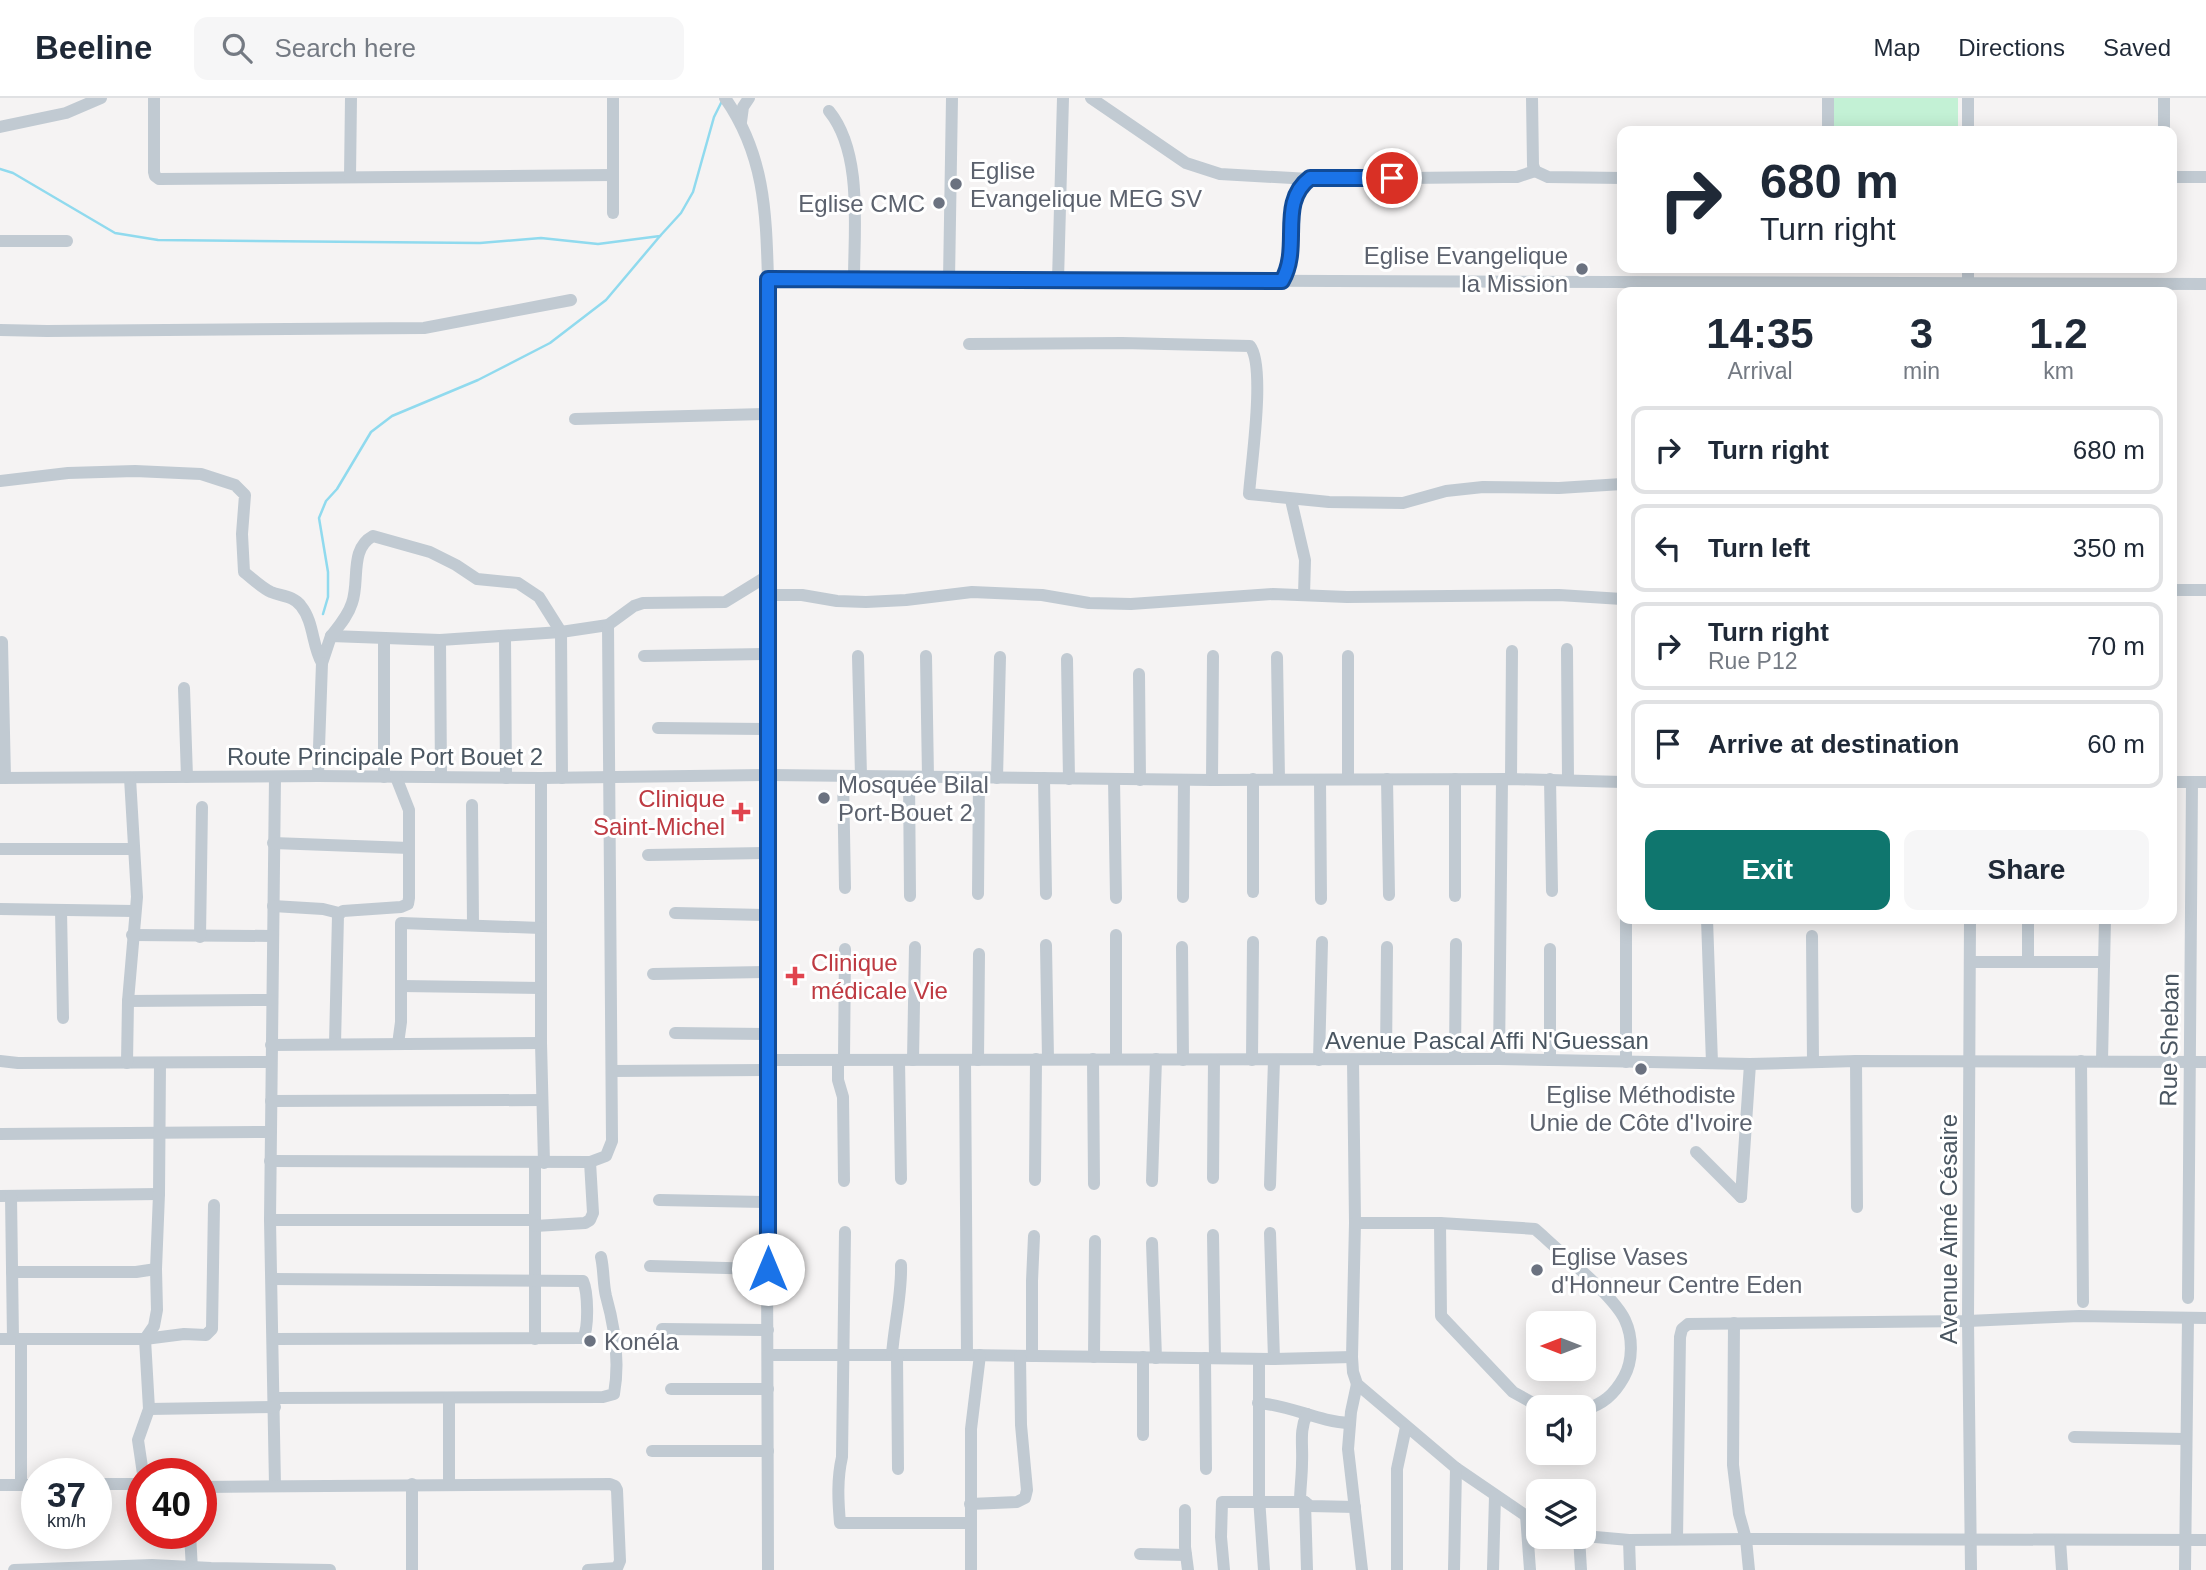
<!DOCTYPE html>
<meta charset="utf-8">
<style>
:root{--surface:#fff;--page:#f6f6f7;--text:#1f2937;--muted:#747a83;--line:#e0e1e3;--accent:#0f766e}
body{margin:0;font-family:Arial,sans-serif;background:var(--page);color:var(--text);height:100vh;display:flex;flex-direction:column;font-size:26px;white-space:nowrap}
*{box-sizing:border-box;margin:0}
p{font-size:23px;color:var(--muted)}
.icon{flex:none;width:38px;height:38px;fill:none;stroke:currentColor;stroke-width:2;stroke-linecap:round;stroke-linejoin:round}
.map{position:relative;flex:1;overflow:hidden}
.details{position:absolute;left:1617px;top:189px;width:560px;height:637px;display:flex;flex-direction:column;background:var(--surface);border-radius:14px;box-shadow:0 4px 18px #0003}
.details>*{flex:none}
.top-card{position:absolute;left:1617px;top:28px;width:560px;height:147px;border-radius:14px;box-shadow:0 4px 18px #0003;background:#fff;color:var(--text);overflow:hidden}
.needle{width:46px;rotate:270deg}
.fabs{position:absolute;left:1526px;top:1213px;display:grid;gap:14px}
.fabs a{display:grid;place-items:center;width:70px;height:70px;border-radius:14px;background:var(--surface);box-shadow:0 4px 18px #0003;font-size:35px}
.speed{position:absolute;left:21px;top:1360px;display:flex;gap:14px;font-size:35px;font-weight:700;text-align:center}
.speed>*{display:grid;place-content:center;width:91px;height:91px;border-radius:50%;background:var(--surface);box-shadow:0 4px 18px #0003;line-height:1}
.speed small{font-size:18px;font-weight:400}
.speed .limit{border:10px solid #d22;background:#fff;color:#111}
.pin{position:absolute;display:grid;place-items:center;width:60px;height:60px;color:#fff;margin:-30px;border:4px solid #fff;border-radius:50%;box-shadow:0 2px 7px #0007}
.me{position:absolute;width:77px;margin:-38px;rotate:0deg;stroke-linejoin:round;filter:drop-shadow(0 0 5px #0008)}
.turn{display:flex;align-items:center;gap:24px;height:147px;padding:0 28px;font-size:32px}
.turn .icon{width:91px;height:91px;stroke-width:2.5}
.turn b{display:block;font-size:49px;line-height:60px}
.eta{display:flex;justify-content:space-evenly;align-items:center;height:119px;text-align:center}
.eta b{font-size:42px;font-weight:700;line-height:49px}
.button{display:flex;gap:14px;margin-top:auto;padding:14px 28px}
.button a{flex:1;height:80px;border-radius:14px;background:var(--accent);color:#fff;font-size:28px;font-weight:700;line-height:80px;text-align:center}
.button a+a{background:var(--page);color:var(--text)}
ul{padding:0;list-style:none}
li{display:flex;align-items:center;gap:21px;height:88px;margin:0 14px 10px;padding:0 14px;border:4px solid var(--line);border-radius:14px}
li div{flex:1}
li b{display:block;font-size:26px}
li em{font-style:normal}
header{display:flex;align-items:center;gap:42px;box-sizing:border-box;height:98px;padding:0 35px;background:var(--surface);border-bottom:2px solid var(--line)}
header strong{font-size:33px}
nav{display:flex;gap:38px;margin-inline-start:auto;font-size:24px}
.search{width:490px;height:63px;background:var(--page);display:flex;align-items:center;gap:18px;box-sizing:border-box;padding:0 24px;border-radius:14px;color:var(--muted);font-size:26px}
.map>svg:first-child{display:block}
.green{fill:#c3f1d5}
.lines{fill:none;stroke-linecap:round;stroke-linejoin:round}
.stream{stroke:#90daee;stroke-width:2.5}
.minor{stroke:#c1cad2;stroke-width:12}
.route-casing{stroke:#114b97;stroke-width:18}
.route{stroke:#1a73e8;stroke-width:12}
.worship-dot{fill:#6b7280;stroke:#fff;stroke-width:2.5}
.health-dot{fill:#e0444e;stroke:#fff;stroke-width:2.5}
.labels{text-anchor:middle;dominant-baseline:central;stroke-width:6;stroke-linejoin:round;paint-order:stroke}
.worship-label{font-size:24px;fill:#5b616d;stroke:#fff;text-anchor:start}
.street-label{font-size:24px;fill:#4a5661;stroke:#fff}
.health-label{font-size:24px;fill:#be3a42;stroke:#fff;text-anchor:end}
</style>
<header>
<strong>Beeline</strong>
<div class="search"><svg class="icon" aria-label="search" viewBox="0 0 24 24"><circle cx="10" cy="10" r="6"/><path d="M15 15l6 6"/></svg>Search here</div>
<nav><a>Map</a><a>Directions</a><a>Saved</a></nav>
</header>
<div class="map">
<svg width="2206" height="1472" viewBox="0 0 2206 1472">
<rect width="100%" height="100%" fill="#f5f3f3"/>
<!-- green -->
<polygon class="green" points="1831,0 1958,0 1958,33 1832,33"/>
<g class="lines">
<!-- stream -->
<g class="stream">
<polyline points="0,71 13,75 115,135 158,142 480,145 541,140 598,146 660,138 681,115 693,94 714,19 722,3"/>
<polyline points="323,516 328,499 328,474 319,420 326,403 337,391 371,334 392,318 478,282 550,245 606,202 660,138"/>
</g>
<!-- minor -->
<g class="minor">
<polyline points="154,0 154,74 155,78 159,81 613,77"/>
<polyline points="613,0 613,115"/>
<path d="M725,0C765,57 766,115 768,181L769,677L766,841L768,1472"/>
<polyline points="1091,0 1186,65 1220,76 1310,81 1503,79 1517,79 1535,73"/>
<polyline points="1532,0 1533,67 1535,73"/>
<polyline points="1968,0 1968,33"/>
<polyline points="2164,0 2164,33"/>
<path d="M829,13C863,55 854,130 854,181"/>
<polyline points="741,24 743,9 749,0"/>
<polyline points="0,29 66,15 101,0"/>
<polyline points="1828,33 1828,0"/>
<polyline points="1535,73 1548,79 1622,80"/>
<polyline points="350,79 351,0"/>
<polyline points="2172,79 2206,79"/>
<polyline points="0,143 67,143"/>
<polyline points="768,181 2206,186"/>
<polyline points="949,182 952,0"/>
<polyline points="1058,182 1063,0"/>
<path d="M1282,183C1302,148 1277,105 1310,81"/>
<polyline points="1968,194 1968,170"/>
<polyline points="0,232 47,233 424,230 571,202"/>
<path d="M969,246L1122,245L1250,248C1266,268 1251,367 1249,396L1329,404L1403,405L1446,393L1483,389L1559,390L1622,386"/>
<polyline points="575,321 768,316"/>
<path d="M0,383L68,375L135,373L201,376L235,387L245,397L242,436L244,474C253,481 262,490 271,494C281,498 294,498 301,508C314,524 312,548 322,565L331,538L440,542L561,534L608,527L634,508L643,505L725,504L769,477"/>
<polyline points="1291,402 1305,462 1304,497"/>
<polyline points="2172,492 2206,492"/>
<polyline points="769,497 802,497 837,503 866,504 906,502 972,494 1042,497 1089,505 1131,506 1273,496 1347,499 1559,497 1622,501"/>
<path d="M331,538C339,528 348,518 352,505C360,483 349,451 373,438L430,454L456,467L477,481L518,485L539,499L561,534L562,680"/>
<polyline points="505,539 506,680"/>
<polyline points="384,540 384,679"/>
<polyline points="440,542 441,679"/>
<polyline points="2,544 5,680"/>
<polyline points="1567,551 1568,682"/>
<polyline points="644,558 769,556"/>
<polyline points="858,558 861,678"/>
<polyline points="926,558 928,679"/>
<polyline points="1348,558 1348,681"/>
<polyline points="1277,559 1279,681"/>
<polyline points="1067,561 1069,681"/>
<polyline points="1139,576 1140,682"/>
<polyline points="184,590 187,679"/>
<polyline points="658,630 769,631"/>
<polyline points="318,678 322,565"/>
<polyline points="843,678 845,790"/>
<polyline points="275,679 270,1122 275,1388"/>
<polyline points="909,679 910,798"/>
<polyline points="0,680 318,678 541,680 769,677 1212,682 1511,681 1622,684"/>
<polyline points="541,680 541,945 544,1065"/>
<polyline points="997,680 1000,559"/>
<polyline points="1044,680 1046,796"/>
<polyline points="1114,681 1116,800"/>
<polyline points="1253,681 1253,794"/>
<polyline points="1387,681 1389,797"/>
<polyline points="1455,681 1455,798"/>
<polyline points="1511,681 1512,553"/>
<polyline points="1550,681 1552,793"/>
<polyline points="1212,682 1213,558"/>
<polyline points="1320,682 1321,801"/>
<polyline points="2172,684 2206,684"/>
<polyline points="472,707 473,827"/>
<polyline points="273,745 409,750"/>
<polyline points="0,751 134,751"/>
<polyline points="648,757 768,755"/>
<polyline points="978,796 979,680"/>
<polyline points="1183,799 1184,682"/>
<polyline points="273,808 323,811 339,815"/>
<polyline points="0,811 134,813"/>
<polyline points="61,812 63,920"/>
<polyline points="675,815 767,817"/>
<polyline points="1626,821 1626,964"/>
<polyline points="1707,821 1712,965"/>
<polyline points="1970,821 1968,1223 1971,1472"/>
<polyline points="2028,821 2028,864"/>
<polyline points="132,837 273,838"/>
<polyline points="1812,838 1813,964"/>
<polyline points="200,839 202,709"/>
<polyline points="1046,847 1048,961"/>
<polyline points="1182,849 1183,962"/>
<polyline points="1550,851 1550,962"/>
<polyline points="1970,864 2104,864"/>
<polyline points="653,876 767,874"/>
<polyline points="401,888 541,890"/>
<polyline points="128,903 271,902"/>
<polyline points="675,935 767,936"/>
<polyline points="335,946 338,817 343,813 401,809 408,806 409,800 409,712 396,679"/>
<polyline points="398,946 401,924 401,825 541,830"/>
<polyline points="271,947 541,945"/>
<polyline points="1093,961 1094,1086"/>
<polyline points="1116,961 1116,837"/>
<polyline points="1386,961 1387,849"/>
<polyline points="1455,961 1456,846"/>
<polyline points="1499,961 1502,681"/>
<polyline points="767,962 1499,961 1750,966 1856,963 2206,964"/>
<polyline points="838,962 838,982 843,999 844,1083"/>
<polyline points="844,962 845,851"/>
<polyline points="899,962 901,1081"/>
<polyline points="913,962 915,849"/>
<polyline points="965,962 967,1257"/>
<polyline points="978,962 979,856"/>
<polyline points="1252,962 1253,844"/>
<polyline points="1319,962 1322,844"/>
<polyline points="1353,962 1355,1125 1352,1259 1353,1274 1357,1286 1456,1370 1538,1426"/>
<polyline points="0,963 18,965 270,964"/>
<polyline points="1856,963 1857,1109"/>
<polyline points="2081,963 2083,1204"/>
<polyline points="2102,963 2105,821"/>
<polyline points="127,965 128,903 137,799 130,680"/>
<polyline points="612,973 767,972"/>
<polyline points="271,1003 542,1002"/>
<polyline points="0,1036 270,1034"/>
<polyline points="1696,1054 1741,1099"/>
<polyline points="270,1063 590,1064 606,1058 612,1043 608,527"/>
<polyline points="535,1065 535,1241"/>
<polyline points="1213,1080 1214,962"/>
<polyline points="1035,1082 1036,961"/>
<polyline points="1152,1083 1156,961"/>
<polyline points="1270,1087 1274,962"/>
<polyline points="0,1098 159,1096"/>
<polyline points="11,1098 13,1241"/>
<polyline points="1741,1099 1750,966"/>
<polyline points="659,1102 767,1104"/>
<polyline points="270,1122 535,1122"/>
<path d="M1355,1125H1440L1522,1130L1535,1131L1543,1138C1564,1158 1614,1198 1625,1222C1633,1239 1633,1263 1624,1279C1614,1297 1603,1306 1584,1312"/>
<polyline points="1440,1125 1441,1218 1513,1294 1540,1309"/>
<polyline points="535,1128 585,1125 590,1122 593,1115 590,1064"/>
<path d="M845,1134L842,1359C837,1381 838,1402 840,1425H970"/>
<polyline points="1270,1135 1274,1261"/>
<polyline points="1213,1137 1215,1260"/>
<polyline points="1152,1145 1156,1260"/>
<polyline points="650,1168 768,1171"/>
<polyline points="12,1174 136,1174 156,1171"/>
<path d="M273,1181L583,1183C588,1194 589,1230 583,1240L274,1241"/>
<polyline points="2188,1200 2192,684"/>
<polyline points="1734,1225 1733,1367 1739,1416 1746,1441 1749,1472"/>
<polyline points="662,1231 768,1232"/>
<polyline points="0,1241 145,1241 184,1236 206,1237 212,1231 214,1107"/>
<polyline points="768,1257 967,1257 1274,1261 1352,1259"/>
<path d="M892,1257C894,1227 902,1197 901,1167"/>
<polyline points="897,1257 898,1371"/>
<polyline points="1032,1258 1032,1183 1034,1138"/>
<polyline points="1094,1259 1095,1143"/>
<polyline points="1143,1259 1143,1337"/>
<polyline points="1205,1260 1206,1371"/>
<polyline points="1259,1261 1259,1400 1264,1472"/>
<polyline points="1357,1286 1351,1314 1348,1351 1362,1472"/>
<polyline points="671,1291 768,1291"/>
<path d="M275,1300L603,1299L614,1296C620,1263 615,1230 606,1198C603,1186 604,1172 601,1159"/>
<polyline points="449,1300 449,1386"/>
<path d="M1258,1305C1291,1307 1318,1324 1350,1325"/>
<polyline points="149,1311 275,1309"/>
<polyline points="2074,1339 2185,1341"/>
<polyline points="652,1353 768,1353"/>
<polyline points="143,1376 138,1342 149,1311 145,1241 154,1228 157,1212 156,1171 159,1096 160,966"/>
<polyline points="96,1386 142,1386"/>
<polyline points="412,1386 412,1472"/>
<polyline points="0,1387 37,1387"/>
<polyline points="21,1387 21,1241"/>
<polyline points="201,1389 610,1386 615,1388 617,1392 620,1463 617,1470 588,1472"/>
<path d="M1300,1404C1300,1391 1302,1378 1302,1365C1303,1346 1299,1333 1307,1316"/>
<polyline points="1305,1404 1307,1472"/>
<polyline points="970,1406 1017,1404 1025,1400 1027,1392 1021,1327 1020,1258"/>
<polyline points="1185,1412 1185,1449 1188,1472"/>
<polyline points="1526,1417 1530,1472"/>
<polyline points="190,1435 192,1472"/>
<polyline points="1579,1438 1581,1472"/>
<polyline points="1584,1438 1629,1442 1746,1441 2206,1442"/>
<polyline points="1677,1441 1680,1239 1682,1231 1688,1226 1968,1223 2079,1218 2206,1220"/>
<polyline points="1629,1442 1630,1472"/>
<polyline points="2060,1442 2062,1472"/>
<polyline points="1140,1456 1186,1457"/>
<polyline points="971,1471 971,1331 980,1257"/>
<polyline points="14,1472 152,1467 211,1470 330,1472"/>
<polyline points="1224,1472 1221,1439 1222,1404 1305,1404 1310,1408 1355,1409"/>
<polyline points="1397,1472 1397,1371 1406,1329"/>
<polyline points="1454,1472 1456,1370"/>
<polyline points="1493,1472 1495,1398"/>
<polyline points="2185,1472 2188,1220"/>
</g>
</g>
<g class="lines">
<defs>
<path id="route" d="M768,1171V181L1282,183C1302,149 1277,105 1310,80H1392"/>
</defs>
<!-- route casing -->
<use href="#route" class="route-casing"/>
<!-- route -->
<use href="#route" class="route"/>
</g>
<!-- markers -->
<g class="worship-dot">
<circle cx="956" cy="86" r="7"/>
<circle cx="939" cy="105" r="7"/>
<circle cx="1582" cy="171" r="7"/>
<circle cx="824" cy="700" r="7"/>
<circle cx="1641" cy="971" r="7"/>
<circle cx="1537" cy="1172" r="7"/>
<circle cx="590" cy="1243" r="7"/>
</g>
<g class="health-dot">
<path d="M737.5 703.5h7v7h7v7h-7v7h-7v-7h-7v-7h7z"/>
<path d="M791.5 867.5h7v7h7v7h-7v7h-7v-7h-7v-7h7z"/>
</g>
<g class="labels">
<!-- worship labels -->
<g class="worship-label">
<text x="970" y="72">Eglise<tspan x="970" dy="28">Evangelique MEG SV</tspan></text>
<text x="925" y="105" text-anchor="end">Eglise CMC</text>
<text x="1568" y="157" text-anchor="end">Eglise Evangelique<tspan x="1568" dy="28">la Mission</tspan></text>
<text x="838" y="686">Mosquée Bilal<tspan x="838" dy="28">Port-Bouet 2</tspan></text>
<text x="1641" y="996" text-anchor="middle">Eglise Méthodiste<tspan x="1641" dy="28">Unie de Côte d'Ivoire</tspan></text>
<text x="1551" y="1158">Eglise Vases<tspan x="1551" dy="28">d'Honneur Centre Eden</tspan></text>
<text x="604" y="1243">Konéla</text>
</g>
<!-- street labels -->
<g class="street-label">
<text x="385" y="658">Route Principale Port Bouet 2</text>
<text x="1487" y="942">Avenue Pascal Affi N'Guessan</text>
<text transform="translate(2169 942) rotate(-89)">Rue Sheban</text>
<text transform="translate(1948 1131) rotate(-90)">Avenue Aimé Césaire</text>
</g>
<!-- health labels -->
<g class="health-label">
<text x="725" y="700">Clinique<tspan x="725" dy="28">Saint-Michel</tspan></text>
<text x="811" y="864" text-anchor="start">Clinique<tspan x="811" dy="28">médicale Vie</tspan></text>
</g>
</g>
</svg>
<div class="fabs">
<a><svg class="needle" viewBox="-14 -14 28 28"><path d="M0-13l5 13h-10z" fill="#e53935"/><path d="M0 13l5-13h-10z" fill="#747a83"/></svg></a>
<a><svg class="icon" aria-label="sound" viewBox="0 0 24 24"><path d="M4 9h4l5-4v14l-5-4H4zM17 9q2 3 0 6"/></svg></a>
<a><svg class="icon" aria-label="layers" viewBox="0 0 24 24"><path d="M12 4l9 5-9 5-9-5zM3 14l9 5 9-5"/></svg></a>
</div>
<div class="speed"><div>37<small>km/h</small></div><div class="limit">40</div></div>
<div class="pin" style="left:1392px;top:80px;background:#d93025"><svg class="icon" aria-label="arrive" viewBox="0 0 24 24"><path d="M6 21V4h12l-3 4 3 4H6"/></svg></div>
<svg class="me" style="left:768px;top:1171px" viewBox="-20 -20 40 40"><circle r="19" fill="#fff"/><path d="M0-13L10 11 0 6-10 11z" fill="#1a73e8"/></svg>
<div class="top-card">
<div class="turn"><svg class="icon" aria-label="right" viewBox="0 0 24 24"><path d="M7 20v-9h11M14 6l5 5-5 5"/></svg><div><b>680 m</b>Turn right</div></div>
</div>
<section class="details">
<div class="eta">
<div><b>14:35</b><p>Arrival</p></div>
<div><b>3</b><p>min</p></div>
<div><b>1.2</b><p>km</p></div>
</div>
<ul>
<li><svg class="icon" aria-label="right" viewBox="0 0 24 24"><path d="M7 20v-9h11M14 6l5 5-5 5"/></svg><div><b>Turn right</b></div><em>680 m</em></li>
<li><svg class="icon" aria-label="left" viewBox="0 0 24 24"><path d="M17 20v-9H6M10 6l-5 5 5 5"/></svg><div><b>Turn left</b></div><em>350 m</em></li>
<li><svg class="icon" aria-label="right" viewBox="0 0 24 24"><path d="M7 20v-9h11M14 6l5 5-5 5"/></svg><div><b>Turn right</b><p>Rue P12</p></div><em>70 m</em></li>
<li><svg class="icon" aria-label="arrive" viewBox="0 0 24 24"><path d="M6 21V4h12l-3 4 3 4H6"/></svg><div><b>Arrive at destination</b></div><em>60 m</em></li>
</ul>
<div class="button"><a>Exit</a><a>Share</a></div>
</section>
</div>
